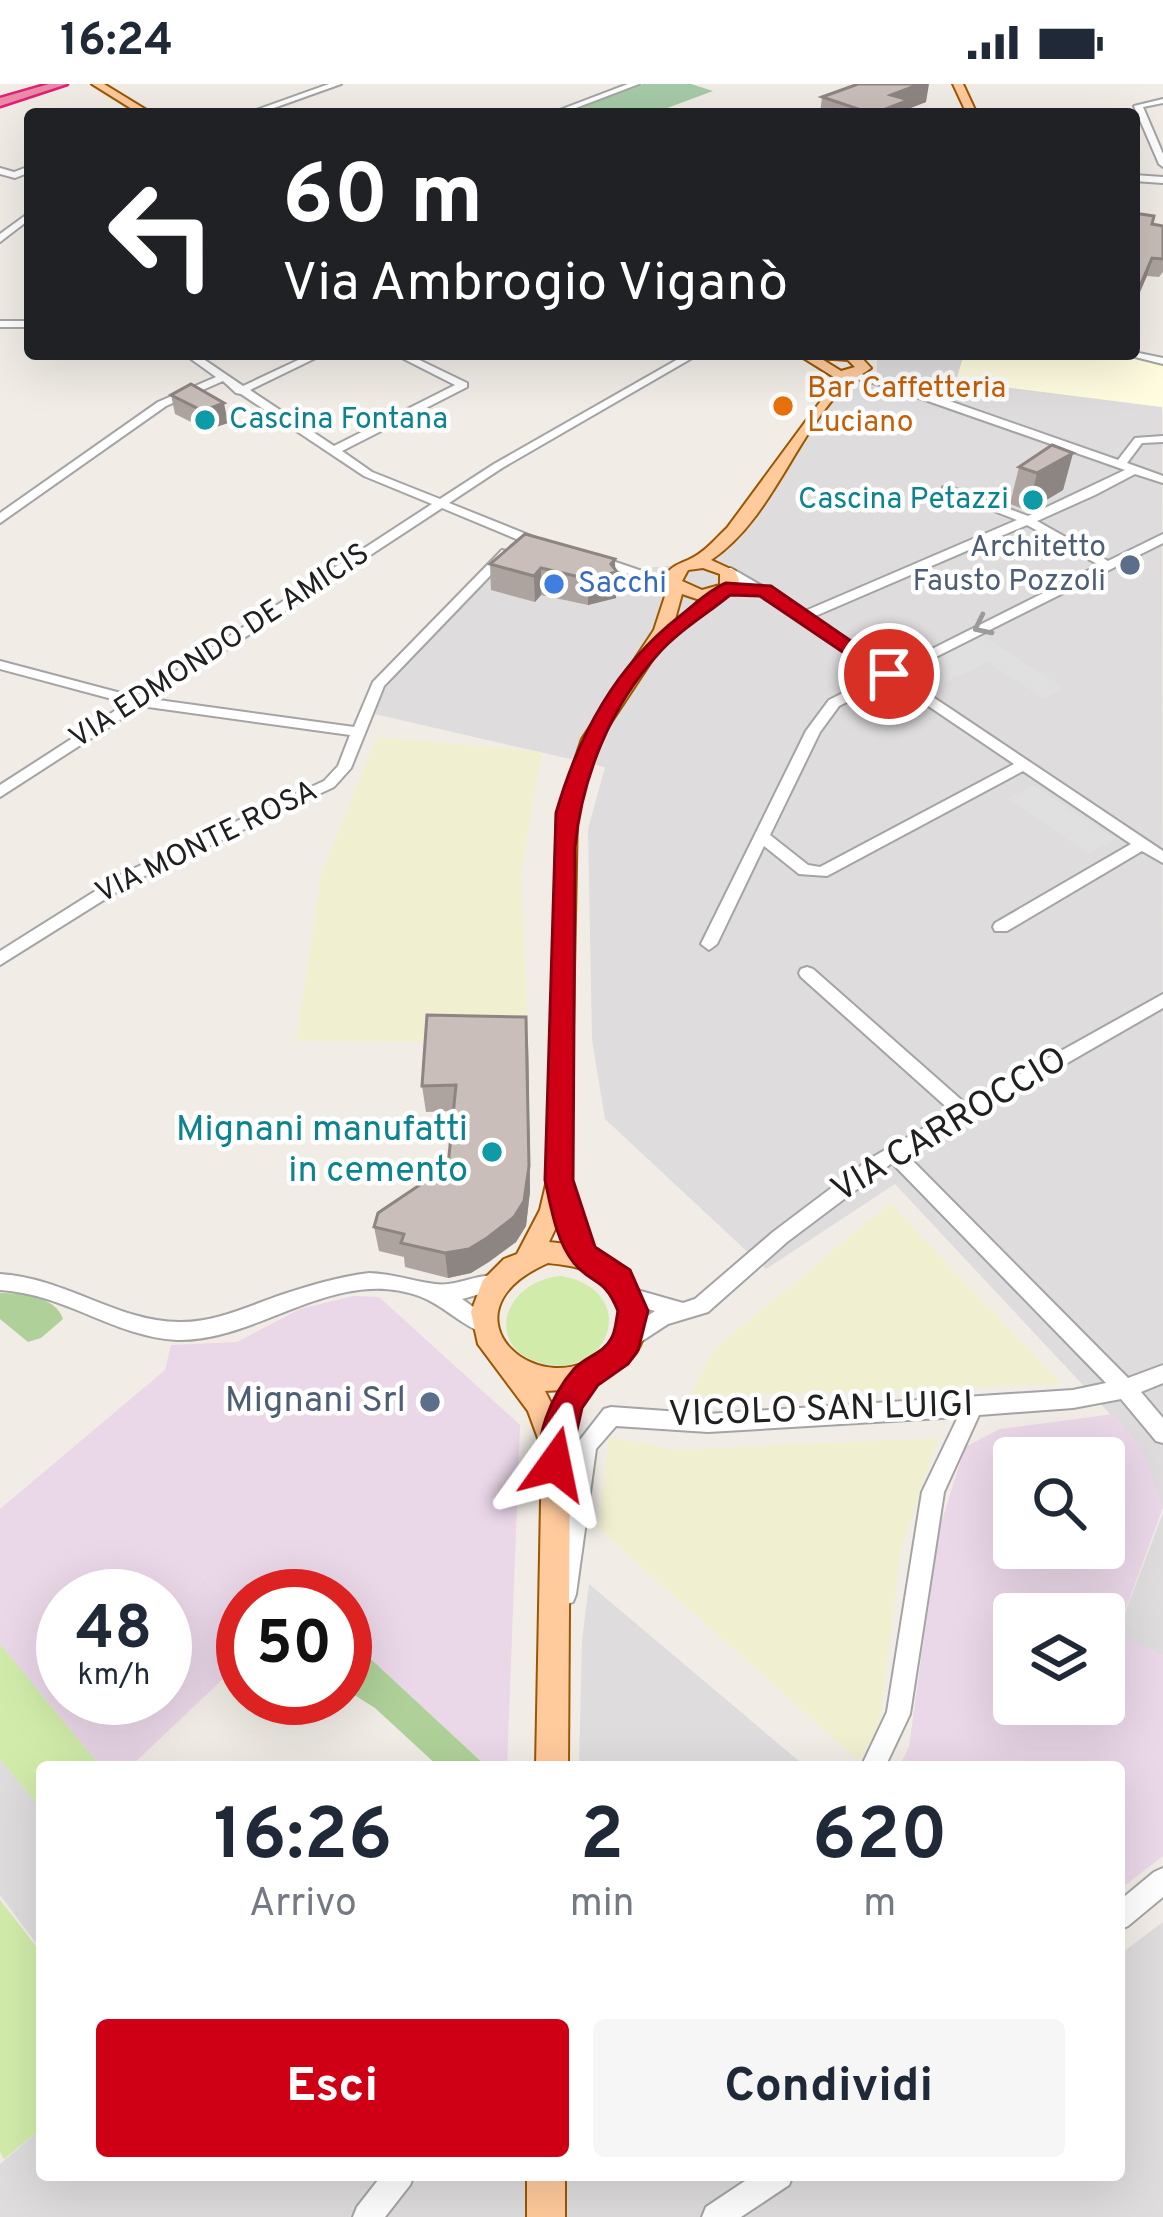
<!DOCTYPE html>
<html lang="it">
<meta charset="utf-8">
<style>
:root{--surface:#fff;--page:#f6f6f7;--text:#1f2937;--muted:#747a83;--accent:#cf0016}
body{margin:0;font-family:Overpass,sans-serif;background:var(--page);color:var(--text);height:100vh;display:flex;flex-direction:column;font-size:45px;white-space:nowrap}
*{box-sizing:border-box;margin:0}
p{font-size:39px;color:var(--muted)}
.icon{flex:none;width:66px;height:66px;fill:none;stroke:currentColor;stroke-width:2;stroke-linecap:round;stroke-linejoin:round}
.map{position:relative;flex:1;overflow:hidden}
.sheet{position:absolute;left:36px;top:1677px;width:1089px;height:420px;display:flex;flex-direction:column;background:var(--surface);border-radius:12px;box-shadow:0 12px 48px #0002}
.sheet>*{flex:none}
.guide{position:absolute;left:24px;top:24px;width:1116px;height:252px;border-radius:12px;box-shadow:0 12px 48px #0002;background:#202124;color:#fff;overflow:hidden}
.fabs{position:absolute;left:993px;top:1353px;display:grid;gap:24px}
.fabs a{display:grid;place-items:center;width:132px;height:132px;border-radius:12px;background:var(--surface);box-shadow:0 12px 48px #0002;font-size:60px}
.speed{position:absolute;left:36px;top:1485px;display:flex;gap:24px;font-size:60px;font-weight:700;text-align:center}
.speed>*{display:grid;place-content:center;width:156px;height:156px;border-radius:50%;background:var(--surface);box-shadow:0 12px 48px #0002;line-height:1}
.speed small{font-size:30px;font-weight:400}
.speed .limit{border:18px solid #d22;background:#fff;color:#111}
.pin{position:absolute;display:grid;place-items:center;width:102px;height:102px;color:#fff;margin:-51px;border:6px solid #fff;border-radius:50%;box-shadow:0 3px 12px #0007}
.me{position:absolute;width:132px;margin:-66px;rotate:12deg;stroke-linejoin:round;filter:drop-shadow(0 0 9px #0008)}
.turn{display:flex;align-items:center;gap:42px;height:252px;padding:0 60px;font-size:54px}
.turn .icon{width:156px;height:156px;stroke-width:2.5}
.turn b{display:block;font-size:84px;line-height:102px}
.eta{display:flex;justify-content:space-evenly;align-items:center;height:204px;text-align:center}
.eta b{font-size:72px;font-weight:700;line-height:84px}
.action{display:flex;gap:24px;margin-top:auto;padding:24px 60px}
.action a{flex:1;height:138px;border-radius:12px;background:var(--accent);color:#fff;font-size:48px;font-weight:700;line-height:138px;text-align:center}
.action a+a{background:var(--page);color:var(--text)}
.status{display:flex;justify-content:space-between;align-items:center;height:84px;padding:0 60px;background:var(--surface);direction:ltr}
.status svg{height:33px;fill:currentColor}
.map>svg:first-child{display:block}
.residential{fill:#dedcdd}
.industrial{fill:#ead7e8;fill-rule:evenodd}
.education{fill:#fffce0}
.farmland{fill:#f0efd0}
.grass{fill:#d1ecaa}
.forest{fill:#afd199}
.cemetery{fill:#a6caa7}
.parking{fill:#e0e0e0}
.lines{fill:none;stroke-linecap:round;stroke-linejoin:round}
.minor-casing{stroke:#a4a4a4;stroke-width:4}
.major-casing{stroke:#9b5700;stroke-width:4}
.highway-casing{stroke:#e12076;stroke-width:5}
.minor{fill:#fff;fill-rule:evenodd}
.major{fill:#ffca9c;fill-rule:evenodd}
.highway{fill:#ea8ba7;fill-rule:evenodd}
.wall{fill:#ada39f}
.shaded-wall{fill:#8d8582}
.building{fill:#c9beb9;stroke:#8d8582;stroke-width:3}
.oneway{stroke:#9b9b9b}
.route{fill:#cf0016;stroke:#87000e;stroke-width:3}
.food-dot{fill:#e8710a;stroke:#fff;stroke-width:4.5}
.culture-dot{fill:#0f9aa8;stroke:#fff;stroke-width:4.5}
.service-dot{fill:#5c6f8a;stroke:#fff;stroke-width:4.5}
.shop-dot{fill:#3f7fe0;stroke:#fff;stroke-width:4.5}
.labels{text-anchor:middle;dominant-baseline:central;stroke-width:9;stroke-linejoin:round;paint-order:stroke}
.far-food-label{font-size:30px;fill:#c56008;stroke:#fff;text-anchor:start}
.far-culture-label{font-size:30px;fill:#0d838f;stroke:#fff;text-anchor:start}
.far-service-label{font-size:30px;fill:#4e5e75;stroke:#fff;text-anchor:end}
.far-shop-label{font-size:30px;fill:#366cbe;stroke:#fff;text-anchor:start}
.far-street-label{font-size:30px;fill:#202020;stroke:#fff}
.street-label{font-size:36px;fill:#202020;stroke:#fff}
.culture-label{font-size:36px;fill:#0d838f;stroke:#fff;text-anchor:end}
.service-label{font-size:36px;fill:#4e5e75;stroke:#fff;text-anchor:end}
</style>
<div class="status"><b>16:24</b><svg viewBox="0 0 49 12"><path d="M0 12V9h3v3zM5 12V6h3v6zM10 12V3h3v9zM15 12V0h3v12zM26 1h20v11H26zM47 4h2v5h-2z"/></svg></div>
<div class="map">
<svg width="1163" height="2133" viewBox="0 0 1163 2133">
<rect width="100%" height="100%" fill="#f1ece6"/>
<!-- residential -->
<g class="residential">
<polygon points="877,270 964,270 957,297 1162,323 1163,1423 1140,1362 895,1100 766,1185 605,1035 592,956 588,745 605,683 366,628 462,513 522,453 634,485 689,480 744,429 848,296 877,290"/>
<polygon points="1163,1429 1163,1572 1117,1550"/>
<polygon points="589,1500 806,1683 579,1683 582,1556"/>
<polygon points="0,1675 42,1726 42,1867 0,1811"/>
<polygon points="1163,1838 1163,2133 0,2133 0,2080 42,2044 42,2091 1119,2091 1119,1871"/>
</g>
<!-- industrial -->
<g class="industrial">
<path d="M353,1212L379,1213L520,1341L507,1683H487L345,1551V1512H243V1576L130,1683H101L0,1560V1425L165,1286L171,1261L237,1258L300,1225ZM63,1512H165V1614H63Z"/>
<path d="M1114,1330L1141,1362L1163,1423L1117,1549L1163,1572V1772L1119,1806V1683H899L909,1663L939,1446L965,1363L1000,1345ZM1014,1374H1104V1464H1014ZM1014,1530H1104V1620H1014Z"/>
</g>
<!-- education -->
<polygon class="education" points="964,270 1109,270 1163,280 1163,331 1162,323 956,297"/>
<!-- farmland -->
<g class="farmland">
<polygon points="377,653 542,668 521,788 528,959 296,957 322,788"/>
<polygon points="890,1119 1062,1300 690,1313 713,1266"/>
<polygon points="609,1353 677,1366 938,1354 901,1465 879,1643 859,1677 598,1444"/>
</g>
<!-- grass -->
<g class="grass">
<path d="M561,1192C639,1205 613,1293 546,1280C482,1267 501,1197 561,1192Z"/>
<polygon points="0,1560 101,1683 42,1683 42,1726 0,1675"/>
<polygon points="0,1816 42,1870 42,2044 4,2075 0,2068"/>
</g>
<!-- forest -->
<g class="forest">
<path d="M0,1209C22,1209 55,1212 63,1235L41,1254L28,1258L0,1235Z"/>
<polygon points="345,1551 487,1683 439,1683 375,1624 345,1605"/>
</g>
<!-- cemetery -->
<polygon class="cemetery" points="643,0 691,0 713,7 651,30 560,29"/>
<!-- parking -->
<g class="parking">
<polygon points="981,551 1062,602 1063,606 1043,614 988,578 927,607 907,596 911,584"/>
<polygon points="1033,701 1115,755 1089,770 1008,715"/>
</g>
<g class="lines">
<defs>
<g id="minor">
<polygon points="329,0 341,0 257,30 245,30"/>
<polygon points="628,0 639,0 560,30 549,30"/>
<polygon points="1163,15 1163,19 1143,23 1163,70 1163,83 1159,80 1134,22"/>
<polygon points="30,82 30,88 15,94 0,90 0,84 14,88"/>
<polygon points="1134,91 1163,93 1163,99 1134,97"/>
<polygon points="30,128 30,135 0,158 0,150"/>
<rect x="0" y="237" width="30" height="6"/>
<polygon points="1134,268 1163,274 1163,280 1123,270"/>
<polygon points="184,270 196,270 243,302 311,270 324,270 250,306 334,362 455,301 394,270 407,270 467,299 467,303 342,367 372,388 440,415 494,380 687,270 699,270 502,384 449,419 546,458 546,464 538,464 442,424 151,615 354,643 373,598 502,466 512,469 384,602 351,684 334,703 134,797 0,881 0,867 124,789 324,697 338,682 350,651 141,622 0,713 0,701 127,619 0,585 0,577 136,613 432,420 364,392 241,310 236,309 223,297 166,322 0,439 0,429 158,318 216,293"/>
<path d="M852,288L892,297L1118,376L1135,354L1163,352V358L1142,359L1127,379L1163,392V399L1135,390L1095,411L1037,437L1108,477L1163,450V459L900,591L1163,767V779L1142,767L1007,847H995L993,843L995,839L1131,760L1023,687L827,792L799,790L764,762L717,860L709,866L701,860L806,647L829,616L881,590L799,535L723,490V484H731L805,527L1017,436L943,407V403H951L1028,432L1125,386L885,302L848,293V289ZM1027,441L1099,481L892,585L813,533ZM890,596L1014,680L820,783L808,781L770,751L820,648L839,622Z"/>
<polygon points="587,471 595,471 680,500 670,503 587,477"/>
<polygon points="807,883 813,885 966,1020 1163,910 1163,924 907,1071 1128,1294 1163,1281 1163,1299 1141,1308 1163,1334 1163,1359 1156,1357 1121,1315 1073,1324 979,1331 944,1408 910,1630 885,1683 861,1683 887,1628 922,1408 958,1333 708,1348 616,1342 596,1365 576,1510 573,1518 565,1521 557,1518 554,1510 576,1361 604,1325 611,1323 708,1330 1073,1306 1106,1299 892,1079 787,1158 708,1228 668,1240 636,1261 629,1264 622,1261 619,1255 622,1249 655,1227 623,1218 620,1212 623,1206 630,1204 683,1219 695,1215 773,1148 871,1074 952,1028 801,893 799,889 801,885"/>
<path d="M369,1189C395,1190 412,1197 435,1200C458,1203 480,1188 501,1192L504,1198L501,1204L462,1215L490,1235L493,1241L490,1247L483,1249C460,1240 443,1221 419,1212C334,1181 259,1258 177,1256C115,1253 66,1210 0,1206V1190C66,1194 118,1238 179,1238C213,1239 247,1223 278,1212C308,1202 337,1193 369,1189Z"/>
<polygon points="1163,1784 1163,1813 1128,1842 1119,1846 1119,1817 1154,1788"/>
<polygon points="382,2091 414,2091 410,2101 385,2133 353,2133 357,2123"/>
<polygon points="754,2091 793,2091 789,2101 741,2133 702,2133 706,2123"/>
</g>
<g id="major">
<polygon points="92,0 104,0 153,30 140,30"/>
<polygon points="953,0 963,0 977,30 967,30"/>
<path d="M797,270H858L871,284C864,290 855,293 848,299C795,350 773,434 711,476L735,487L739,496L732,509L700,516L682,510L672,546L600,655L577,729L570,1100L596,1169C633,1185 661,1229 636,1269C626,1284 611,1286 599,1297C580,1313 574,1344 570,1366L568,1683H536L542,1365L528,1327L478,1260L471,1228L483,1196L504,1175L517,1170L540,1126L547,1096L557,729L582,655L654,546L668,503L664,492C673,482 676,481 688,476C703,470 715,455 727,444L837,295ZM820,274L848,276L855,283L841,287ZM703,484L720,490V501L702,506L682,497L688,486ZM559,1137L567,1160L549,1158ZM548,1179C564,1181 580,1182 593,1191C617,1206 630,1239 608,1262C545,1328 431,1230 548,1179ZM563,1306L553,1323L545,1307Z"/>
<rect x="527" y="2091" width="38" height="42"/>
</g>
<polygon id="highway" points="49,0 67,0 0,22 0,14"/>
</defs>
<!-- minor casing -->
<use href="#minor" class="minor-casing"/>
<!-- major casing -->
<use href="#major" class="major-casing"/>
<!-- highway casing -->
<use href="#highway" class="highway-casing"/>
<!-- minor -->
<use href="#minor" class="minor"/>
<!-- major -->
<use href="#major" class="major"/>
<!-- highway -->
<use href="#highway" class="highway"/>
</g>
<!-- wall -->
<g class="wall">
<polygon points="822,13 926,18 908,25 907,30 820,30"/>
<polygon points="1152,140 1163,142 1163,188 1159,193 1147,192"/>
<polygon points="171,311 228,339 207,346 175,330"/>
<polygon points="1073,369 1063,406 1028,427 1010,420 1019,383"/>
<polygon points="490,480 615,485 616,514 588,521 541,511 535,518 491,506"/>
<polygon points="528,959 530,1107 526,1142 516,1158 471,1189 448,1194 405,1183 404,1173 379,1167 374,1143 448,1082 453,1027 426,1028 422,1002"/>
</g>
<!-- shaded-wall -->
<g class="shaded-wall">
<polygon points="920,0 929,0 926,18 908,25 907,30 873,30 891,11"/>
<polygon points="1152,174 1147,192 1134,222 1134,216"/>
<polygon points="224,319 228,339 207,346 203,327"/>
<polygon points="1073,369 1063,406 1028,427 1037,389"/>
<polygon points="615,475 616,514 588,521 588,495"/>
<polygon points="541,484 541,511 535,518 534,492"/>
<polygon points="528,959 530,1107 526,1142 516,1158 489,1178 471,1189 448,1194 445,1169"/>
</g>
<!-- building -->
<g class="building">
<polygon points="858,0 920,0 891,11 909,16 873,30 822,13"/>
<polygon points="1134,129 1154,132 1152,140 1163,142 1163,175 1152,174 1134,216"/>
<polygon points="191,300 224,319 203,327 171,311"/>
<polygon points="1052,361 1073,369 1037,389 1019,383"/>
<polygon points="525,450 615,475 611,480 617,488 588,495 541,484 534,492 490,480"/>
<polygon points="427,931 526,933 529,1082 524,1117 514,1133 487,1154 469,1165 445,1169 401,1159 404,1150 374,1143 378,1129 448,1082 456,1001 422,1002"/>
</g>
<!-- one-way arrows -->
<defs><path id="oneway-chevron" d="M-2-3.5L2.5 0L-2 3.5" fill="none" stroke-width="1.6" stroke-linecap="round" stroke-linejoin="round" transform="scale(3)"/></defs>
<use class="oneway" href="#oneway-chevron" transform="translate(982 542) rotate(154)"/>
<!-- route -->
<path class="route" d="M726,499L771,502L899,590L881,594L760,512L730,511C707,530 678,547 658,570C610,623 582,693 575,763L573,1096L595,1163L630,1186L648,1227L638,1266L628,1280L598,1301L582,1324L567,1390L555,1394L544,1390C530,1358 553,1309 574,1285C585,1273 604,1269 611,1255C616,1247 616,1236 618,1227C604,1192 593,1202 574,1179C556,1157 551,1123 545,1096L556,729C579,650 615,583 680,532C694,521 709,506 726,499Z"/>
<!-- markers -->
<circle class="food-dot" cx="783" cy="322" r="12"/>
<g class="culture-dot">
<circle cx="205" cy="336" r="12"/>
<circle cx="1033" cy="416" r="12"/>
<circle cx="492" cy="1068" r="12"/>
</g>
<g class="service-dot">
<circle cx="1130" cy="481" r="12"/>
<circle cx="430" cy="1318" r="12"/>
</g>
<circle class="shop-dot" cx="554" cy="500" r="12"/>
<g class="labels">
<!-- far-food labels -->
<g class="far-food-label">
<text x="807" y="305">Bar Caffetteria<tspan x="807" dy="34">Luciano</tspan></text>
</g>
<!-- far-culture labels -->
<g class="far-culture-label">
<text x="229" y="336">Cascina Fontana</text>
<text x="1009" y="416" text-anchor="end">Cascina Petazzi</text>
</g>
<!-- far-service labels -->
<g class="far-service-label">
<text x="1106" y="464">Architetto<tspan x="1106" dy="34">Fausto Pozzoli</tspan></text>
</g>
<!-- far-shop labels -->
<g class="far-shop-label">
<text x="578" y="500">Sacchi</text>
</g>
<!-- far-street labels -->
<g class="far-street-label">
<text transform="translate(220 563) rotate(-33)">VIA EDMONDO DE AMICIS</text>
<text transform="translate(207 759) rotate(-26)">VIA MONTE ROSA</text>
</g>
<!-- street labels -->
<g class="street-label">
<text transform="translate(950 1042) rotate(-31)">VIA CARROCCIO</text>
<text transform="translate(821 1327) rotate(-2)">VICOLO SAN LUIGI</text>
</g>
<!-- culture labels -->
<g class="culture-label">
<text x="468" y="1047">Mignani manufatti<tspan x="468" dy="41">in cemento</tspan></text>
</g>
<!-- service labels -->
<g class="service-label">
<text x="406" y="1318">Mignani Srl</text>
</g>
</g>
</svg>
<div class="fabs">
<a><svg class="icon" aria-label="search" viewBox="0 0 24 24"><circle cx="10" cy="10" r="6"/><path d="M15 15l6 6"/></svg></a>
<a><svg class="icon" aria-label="layers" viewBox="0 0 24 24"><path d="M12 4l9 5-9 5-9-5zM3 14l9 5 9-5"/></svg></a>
</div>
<div class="speed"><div>48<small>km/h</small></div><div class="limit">50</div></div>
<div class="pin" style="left:889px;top:590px;background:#d93025"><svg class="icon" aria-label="arrive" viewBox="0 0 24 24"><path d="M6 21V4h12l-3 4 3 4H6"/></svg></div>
<svg class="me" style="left:555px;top:1380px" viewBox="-20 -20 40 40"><path d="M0-17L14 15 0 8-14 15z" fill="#cf0016" stroke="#fff" stroke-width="4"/></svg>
<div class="guide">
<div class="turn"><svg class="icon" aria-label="left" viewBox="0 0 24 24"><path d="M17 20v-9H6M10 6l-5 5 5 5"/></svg><div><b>60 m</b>Via Ambrogio Viganò</div></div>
</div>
<section class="sheet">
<div class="eta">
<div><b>16:26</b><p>Arrivo</p></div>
<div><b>2</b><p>min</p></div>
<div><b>620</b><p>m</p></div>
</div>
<div class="action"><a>Esci</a><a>Condividi</a></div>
</section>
</div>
